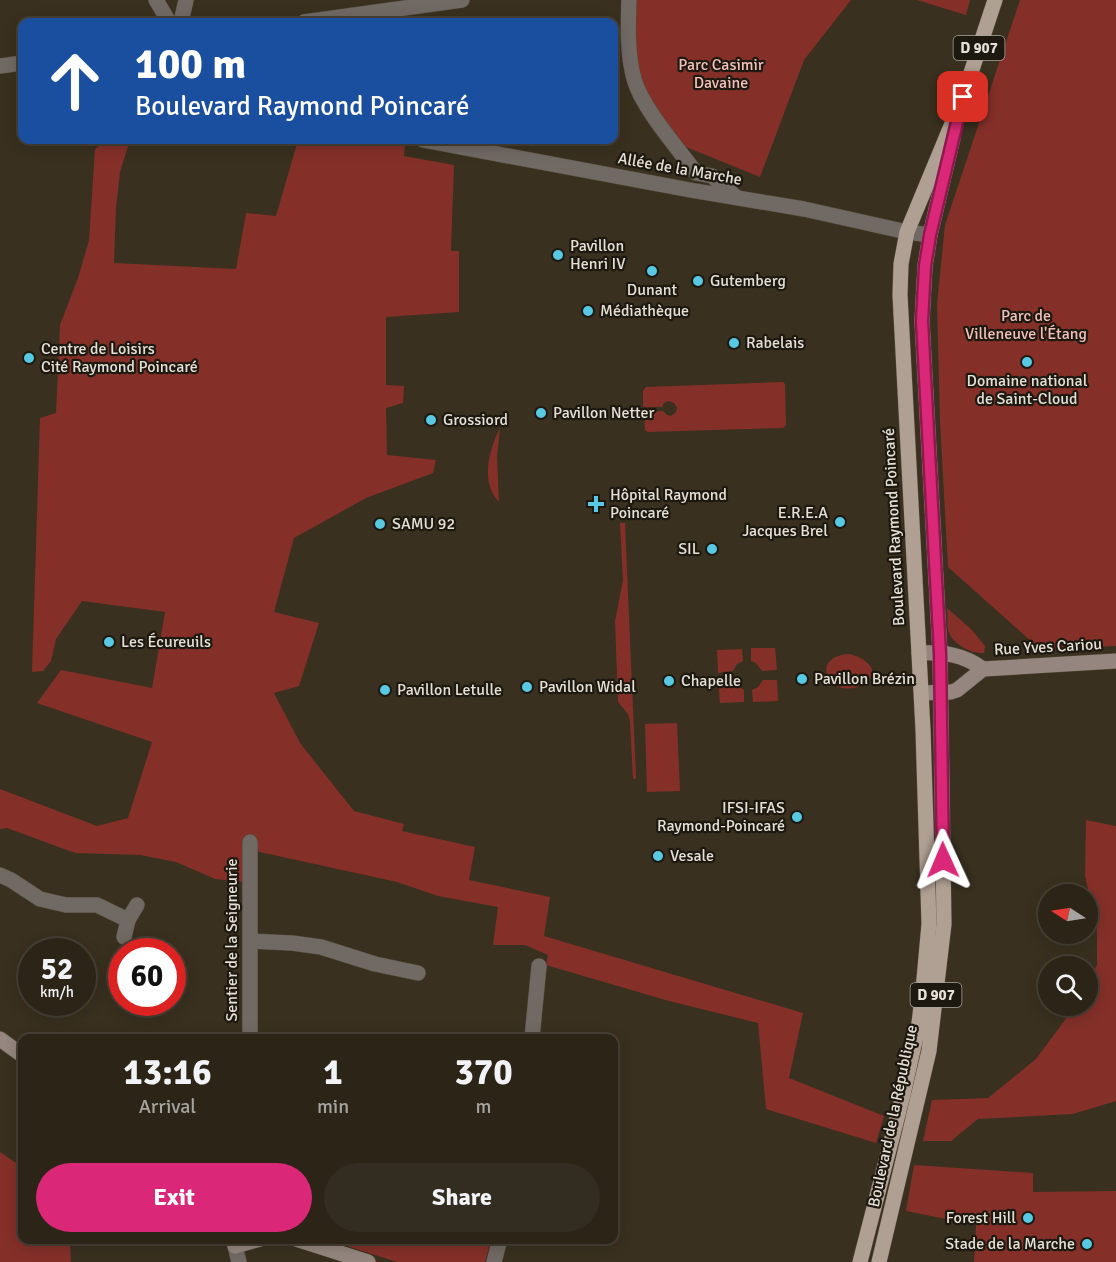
<!DOCTYPE html>
<meta charset="utf-8">
<style>
:root{--surface:#2b2417;--page:#332c20;--text:#f1f3f6;--muted:#a6a4a1;--line:#474136;--accent:#db2777}
body{margin:0;font-family:Signika,sans-serif;background:var(--page);color:var(--text);height:100vh;display:flex;flex-direction:column;font-size:22px;white-space:nowrap}
*{box-sizing:border-box;margin:0}
p{font-size:20px;color:var(--muted)}
.icon{flex:none;width:33px;height:33px;fill:none;stroke:currentColor;stroke-width:2;stroke-linecap:round;stroke-linejoin:round}
.map{position:relative;flex:1;overflow:hidden}
.drawer{position:absolute;left:18px;top:1034px;width:600px;height:210px;display:flex;flex-direction:column;background:var(--surface);border-radius:12px;box-shadow:0 3px 15px #0003,0 0 0 2px var(--line)}
.drawer>*{flex:none}
.guide{position:absolute;left:18px;top:18px;width:600px;height:126px;border-radius:12px;box-shadow:0 3px 15px #0003,0 0 0 2px var(--line);background:#1a4fa0;color:#fff;overflow:hidden}
.needle{width:39px;rotate:282deg}
.controls{position:absolute;left:1038px;top:884px;display:grid;gap:12px}
.controls a{display:grid;place-items:center;width:60px;height:60px;border-radius:50%;background:var(--surface);box-shadow:0 3px 15px #0003,0 0 0 2px var(--line);font-size:30px}
.speed{position:absolute;left:18px;top:938px;display:flex;gap:12px;font-size:30px;font-weight:700;text-align:center}
.speed>*{display:grid;place-content:center;width:78px;height:78px;border-radius:50%;background:var(--surface);box-shadow:0 3px 15px #0003,0 0 0 2px var(--line);line-height:1}
.speed small{font-size:15px;font-weight:400}
.speed .limit{border:9px solid #d22;background:#fff;color:#111}
.pin{position:absolute;display:grid;place-items:center;width:51px;height:51px;color:#fff;margin:-26px;border-radius:12px;box-shadow:0 3px 9px #0006}
.me{position:absolute;width:66px;margin:-33px;rotate:359deg;stroke-linejoin:round;filter:drop-shadow(0 0 4px #0008)}
.turn{display:flex;align-items:center;gap:21px;height:126px;padding:0 18px;font-size:27px}
.turn .icon{width:78px;height:78px;stroke-width:2.5}
.turn b{display:block;font-size:42px;line-height:51px}
.eta{display:flex;justify-content:space-evenly;align-items:center;height:102px;text-align:center}
.eta b{font-size:36px;font-weight:700;line-height:42px}
.button{display:flex;gap:12px;margin-top:auto;padding:12px 18px}
.button a{flex:1;height:69px;border-radius:36px;background:var(--accent);color:#fff;font-size:24px;font-weight:700;line-height:69px;text-align:center}
.button a+a{background:var(--page);color:var(--text)}
.map>svg:first-child{display:block}
.green{fill:#843029}
.lines{fill:none;stroke-linecap:round;stroke-linejoin:round}
.street-casing{stroke:#554c3c;stroke-width:16}
.secondary-casing{stroke:#554c3c;stroke-width:16}
.primary-casing{stroke:#554c3c;stroke-width:16}
.street{stroke:#716963;stroke-width:15}
.secondary{stroke:#95877f;stroke-width:15}
.primary{stroke:#b09f93;stroke-width:15}
.route-casing{stroke:#8e194d;stroke-width:15}
.route{stroke:#db2777;stroke-width:10}
.poi-dot{fill:#58c9e3;stroke:#1d1911;stroke-width:2}
.labels{text-anchor:middle;dominant-baseline:central;stroke-width:4.5;stroke-linejoin:round;paint-order:stroke}
.shield{fill:#1d1911;stroke:#a9a49a;stroke-width:1.5}
.shield-label{font-size:15px;font-weight:bold;fill:#e5dfd5}
.park-label{font-size:16px;fill:#f3c0b9;stroke:#1d1911}
.street-label{font-size:16px;fill:#e5dfd5;stroke:#1d1911}
.poi-label{font-size:16px;fill:#e5dfd5;stroke:#1d1911;text-anchor:start}
</style>
<div class="map">
<svg width="1116" height="1262" viewBox="0 0 1116 1262">
<rect width="100%" height="100%" fill="#39301f"/>
<!-- green -->
<g class="green">
<polygon points="636,0 851,0 804,60 760,177 686,147 648,98 635,71"/>
<polygon points="917,0 970,0 966,15"/>
<polygon points="1020,0 1116,0 1116,646 1041,650 948,567 940,421 937,304 945,225"/>
<polygon points="108,140 130,140 120,172 116,208 114,263 236,269 246,213 276,216 298,140 388,140 405,143 404,156 454,165 451,251 459,251 459,312 386,317 386,385 404,386 403,403 386,408 387,455 436,460 433,473 366,498 294,538 274,612 319,623 299,686 274,693 300,743 354,811 404,824 402,831 475,847 469,880 550,897 544,936 803,1013 789,1078 884,1116 876,1143 766,1109 758,1023 669,1001 546,965 548,955 525,945 493,945 498,907 438,896 397,882 246,849 244,882 215,879 176,862 140,855 75,853 7,828 0,829 0,789 97,826 128,818 152,742 37,703 61,670 152,688 165,612 82,601 56,639 51,661 43,671 32,672 40,418 56,413 60,325 78,278 89,240 95,149"/>
<polygon points="783,382 785,384 786,425 783,428 648,432 645,430 644,412 663,411 667,415 671,416 676,412 677,408 674,403 668,401 664,403 662,407 643,407 643,391 646,387"/>
<path d="M500,428L497,456L499,502C480,482 489,450 500,428Z"/>
<polygon points="620,523 625,523 636,778 633,779 630,721 628,714 618,702 615,621 623,580"/>
<path d="M947,608L972,630L985,646L984,653C971,654 950,643 948,629C947,623 948,615 947,608Z"/>
<polygon points="751,648 775,648 777,670 762,671 756,663 751,661"/>
<polygon points="742,649 743,661 737,664 733,671 718,673 717,650"/>
<path d="M849,654C865,657 884,672 863,684C832,703 806,657 849,654Z"/>
<polygon points="734,680 736,685 744,690 744,702 720,703 718,681"/>
<polygon points="763,680 777,680 778,701 753,702 752,690 758,687"/>
<polygon points="677,723 680,791 647,792 645,724"/>
<polygon points="1086,820 1116,826 1116,1101 1073,1114 978,1119 951,1141 923,1141 932,1100 988,1098 1036,1059 1076,1005 1088,1005 1088,984 1097,965 1097,930 1085,876"/>
<polygon points="0,1152 22,1167 22,1239 70,1239 71,1262 0,1262"/>
<polygon points="914,1165 1033,1173 1033,1192 1116,1191 1116,1262 974,1262 976,1225 906,1211"/>
<polygon points="325,1239 491,1239 485,1262 397,1262"/>
</g>
<g class="lines">
<defs>
<g id="street">
<polyline points="156,0 169,22"/>
<path d="M629,0C628,27 627,53 634,79C642,108 678,148 696,173L712,176L736,197"/>
<polyline points="181,22 186,0"/>
<polyline points="304,22 462,0"/>
<polyline points="0,66 22,63"/>
<polyline points="423,140 690,190 804,209 907,232 930,235"/>
<polyline points="0,875 11,880 40,899 66,905 97,905 128,920"/>
<polyline points="124,937 128,920 137,905"/>
<polyline points="251,941 292,943 321,947 375,964 418,973"/>
<polyline points="250,1038 250,842"/>
<polyline points="532,1038 539,966"/>
<polyline points="235,1246 239,1262"/>
<polyline points="494,1262 500,1239"/>
</g>
<g id="secondary">
<path d="M919,653C943,652 963,654 983,669"/>
<polyline points="922,693 951,692 957,690 983,669 1116,661"/>
<polyline points="0,1039 22,1055"/>
<polyline points="233,1239 235,1246 260,1239"/>
<polyline points="296,1239 368,1262"/>
</g>
<g id="primary">
<polyline points="860,1262 902,1099 919,1023 923,990 929,924 923,730 900,295 901,264 907,232 963,97 995,0"/>
<polyline points="879,1262 929,1051 944,924 940,653 922,321 925,266 930,235 953,138"/>
</g>
</defs>
<!-- street casing -->
<use href="#street" class="street-casing"/>
<!-- secondary casing -->
<use href="#secondary" class="secondary-casing"/>
<!-- primary casing -->
<use href="#primary" class="primary-casing"/>
<!-- street -->
<use href="#street" class="street"/>
<!-- secondary -->
<use href="#secondary" class="secondary"/>
<!-- primary -->
<use href="#primary" class="primary"/>
</g>
<g class="lines">
<defs>
<polyline id="route" points="943,860 940,653 922,321 925,266 930,235 963,97"/>
</defs>
<!-- route casing -->
<use href="#route" class="route-casing"/>
<!-- route -->
<use href="#route" class="route"/>
</g>
<!-- markers -->
<g class="poi-dot">
<circle cx="558" cy="255" r="6"/>
<circle cx="652" cy="271" r="6"/>
<circle cx="698" cy="281" r="6"/>
<circle cx="588" cy="311" r="6"/>
<circle cx="734" cy="343" r="6"/>
<circle cx="29" cy="358" r="6"/>
<circle cx="1027" cy="362" r="6"/>
<circle cx="541" cy="413" r="6"/>
<circle cx="431" cy="420" r="6"/>
<path d="M593 495h6v6h6v6h-6v6h-6v-6h-6v-6h6z"/>
<circle cx="840" cy="522" r="6"/>
<circle cx="380" cy="524" r="6"/>
<circle cx="712" cy="549" r="6"/>
<circle cx="109" cy="642" r="6"/>
<circle cx="802" cy="679" r="6"/>
<circle cx="669" cy="681" r="6"/>
<circle cx="527" cy="687" r="6"/>
<circle cx="385" cy="690" r="6"/>
<circle cx="797" cy="817" r="6"/>
<circle cx="658" cy="856" r="6"/>
<circle cx="1028" cy="1218" r="6"/>
<circle cx="1087" cy="1244" r="6"/>
</g>
<g class="labels">
<!-- shield labels -->
<g class="shield">
<rect x="953.5" y="36" width="51" height="24" rx="4.5"/>
<rect x="910.5" y="983" width="51" height="24" rx="4.5"/>
</g>
<g class="shield-label">
<text x="979" y="48">D 907</text>
<text x="936" y="995">D 907</text>
</g>
<!-- park labels -->
<g class="park-label">
<text x="721" y="65">Parc Casimir<tspan x="721" dy="18">Davaine</tspan></text>
<text x="1026" y="316">Parc de<tspan x="1026" dy="18">Villeneuve l'Étang</tspan></text>
</g>
<!-- street labels -->
<g class="street-label">
<text transform="translate(680 169) rotate(10)">Allée de la Marche</text>
<text transform="translate(894 527) rotate(-93)">Boulevard Raymond Poincaré</text>
<text transform="translate(1048 647) rotate(-3)">Rue Yves Cariou</text>
<text transform="translate(232 940) rotate(-90)">Sentier de la Seigneurie</text>
<text transform="translate(893 1116) rotate(-78)">Boulevard de la République</text>
</g>
<!-- poi labels -->
<g class="poi-label">
<text x="570" y="246">Pavillon<tspan x="570" dy="18">Henri IV</tspan></text>
<text x="710" y="281">Gutemberg</text>
<text x="652" y="290" text-anchor="middle">Dunant</text>
<text x="600" y="311">Médiathèque</text>
<text x="746" y="343">Rabelais</text>
<text x="41" y="349">Centre de Loisirs<tspan x="41" dy="18">Cité Raymond Poincaré</tspan></text>
<text x="1027" y="381" text-anchor="middle">Domaine national<tspan x="1027" dy="18">de Saint-Cloud</tspan></text>
<text x="553" y="413">Pavillon Netter</text>
<text x="443" y="420">Grossiord</text>
<text x="610" y="495">Hôpital Raymond<tspan x="610" dy="18">Poincaré</tspan></text>
<text x="828" y="513" text-anchor="end">E.R.E.A<tspan x="828" dy="18">Jacques Brel</tspan></text>
<text x="392" y="524">SAMU 92</text>
<text x="700" y="549" text-anchor="end">SIL</text>
<text x="121" y="642">Les Écureuils</text>
<text x="814" y="679">Pavillon Brézin</text>
<text x="681" y="681">Chapelle</text>
<text x="539" y="687">Pavillon Widal</text>
<text x="397" y="690">Pavillon Letulle</text>
<text x="785" y="808" text-anchor="end">IFSI-IFAS<tspan x="785" dy="18">Raymond-Poincaré</tspan></text>
<text x="670" y="856">Vesale</text>
<text x="1016" y="1218" text-anchor="end">Forest Hill</text>
<text x="1075" y="1244" text-anchor="end">Stade de la Marche</text>
</g>
</g>
</svg>
<div class="controls">
<a><svg class="needle" viewBox="-14 -14 28 28"><path d="M0-13l5 13h-10z" fill="#e53935"/><path d="M0 13l5-13h-10z" fill="#a6a4a1"/></svg></a>
<a><svg class="icon" aria-label="search" viewBox="0 0 24 24"><circle cx="10" cy="10" r="6"/><path d="M15 15l6 6"/></svg></a>
</div>
<div class="speed"><div>52<small>km/h</small></div><div class="limit">60</div></div>
<div class="pin" style="left:963px;top:97px;background:#d93025"><svg class="icon" aria-label="arrive" viewBox="0 0 24 24"><path d="M6 21V4h12l-3 4 3 4H6"/></svg></div>
<svg class="me" style="left:943px;top:860px" viewBox="-20 -20 40 40"><path d="M0-17L14 15 0 8-14 15z" fill="#db2777" stroke="#fff" stroke-width="4"/></svg>
<div class="guide">
<div class="turn"><svg class="icon" aria-label="ahead" viewBox="0 0 24 24"><path d="M12 20V5M6 11l6-6 6 6"/></svg><div><b>100 m</b>Boulevard Raymond Poincaré</div></div>
</div>
<section class="drawer">
<div class="eta">
<div><b>13:16</b><p>Arrival</p></div>
<div><b>1</b><p>min</p></div>
<div><b>370</b><p>m</p></div>
</div>
<div class="button"><a>Exit</a><a>Share</a></div>
</section>
</div>
